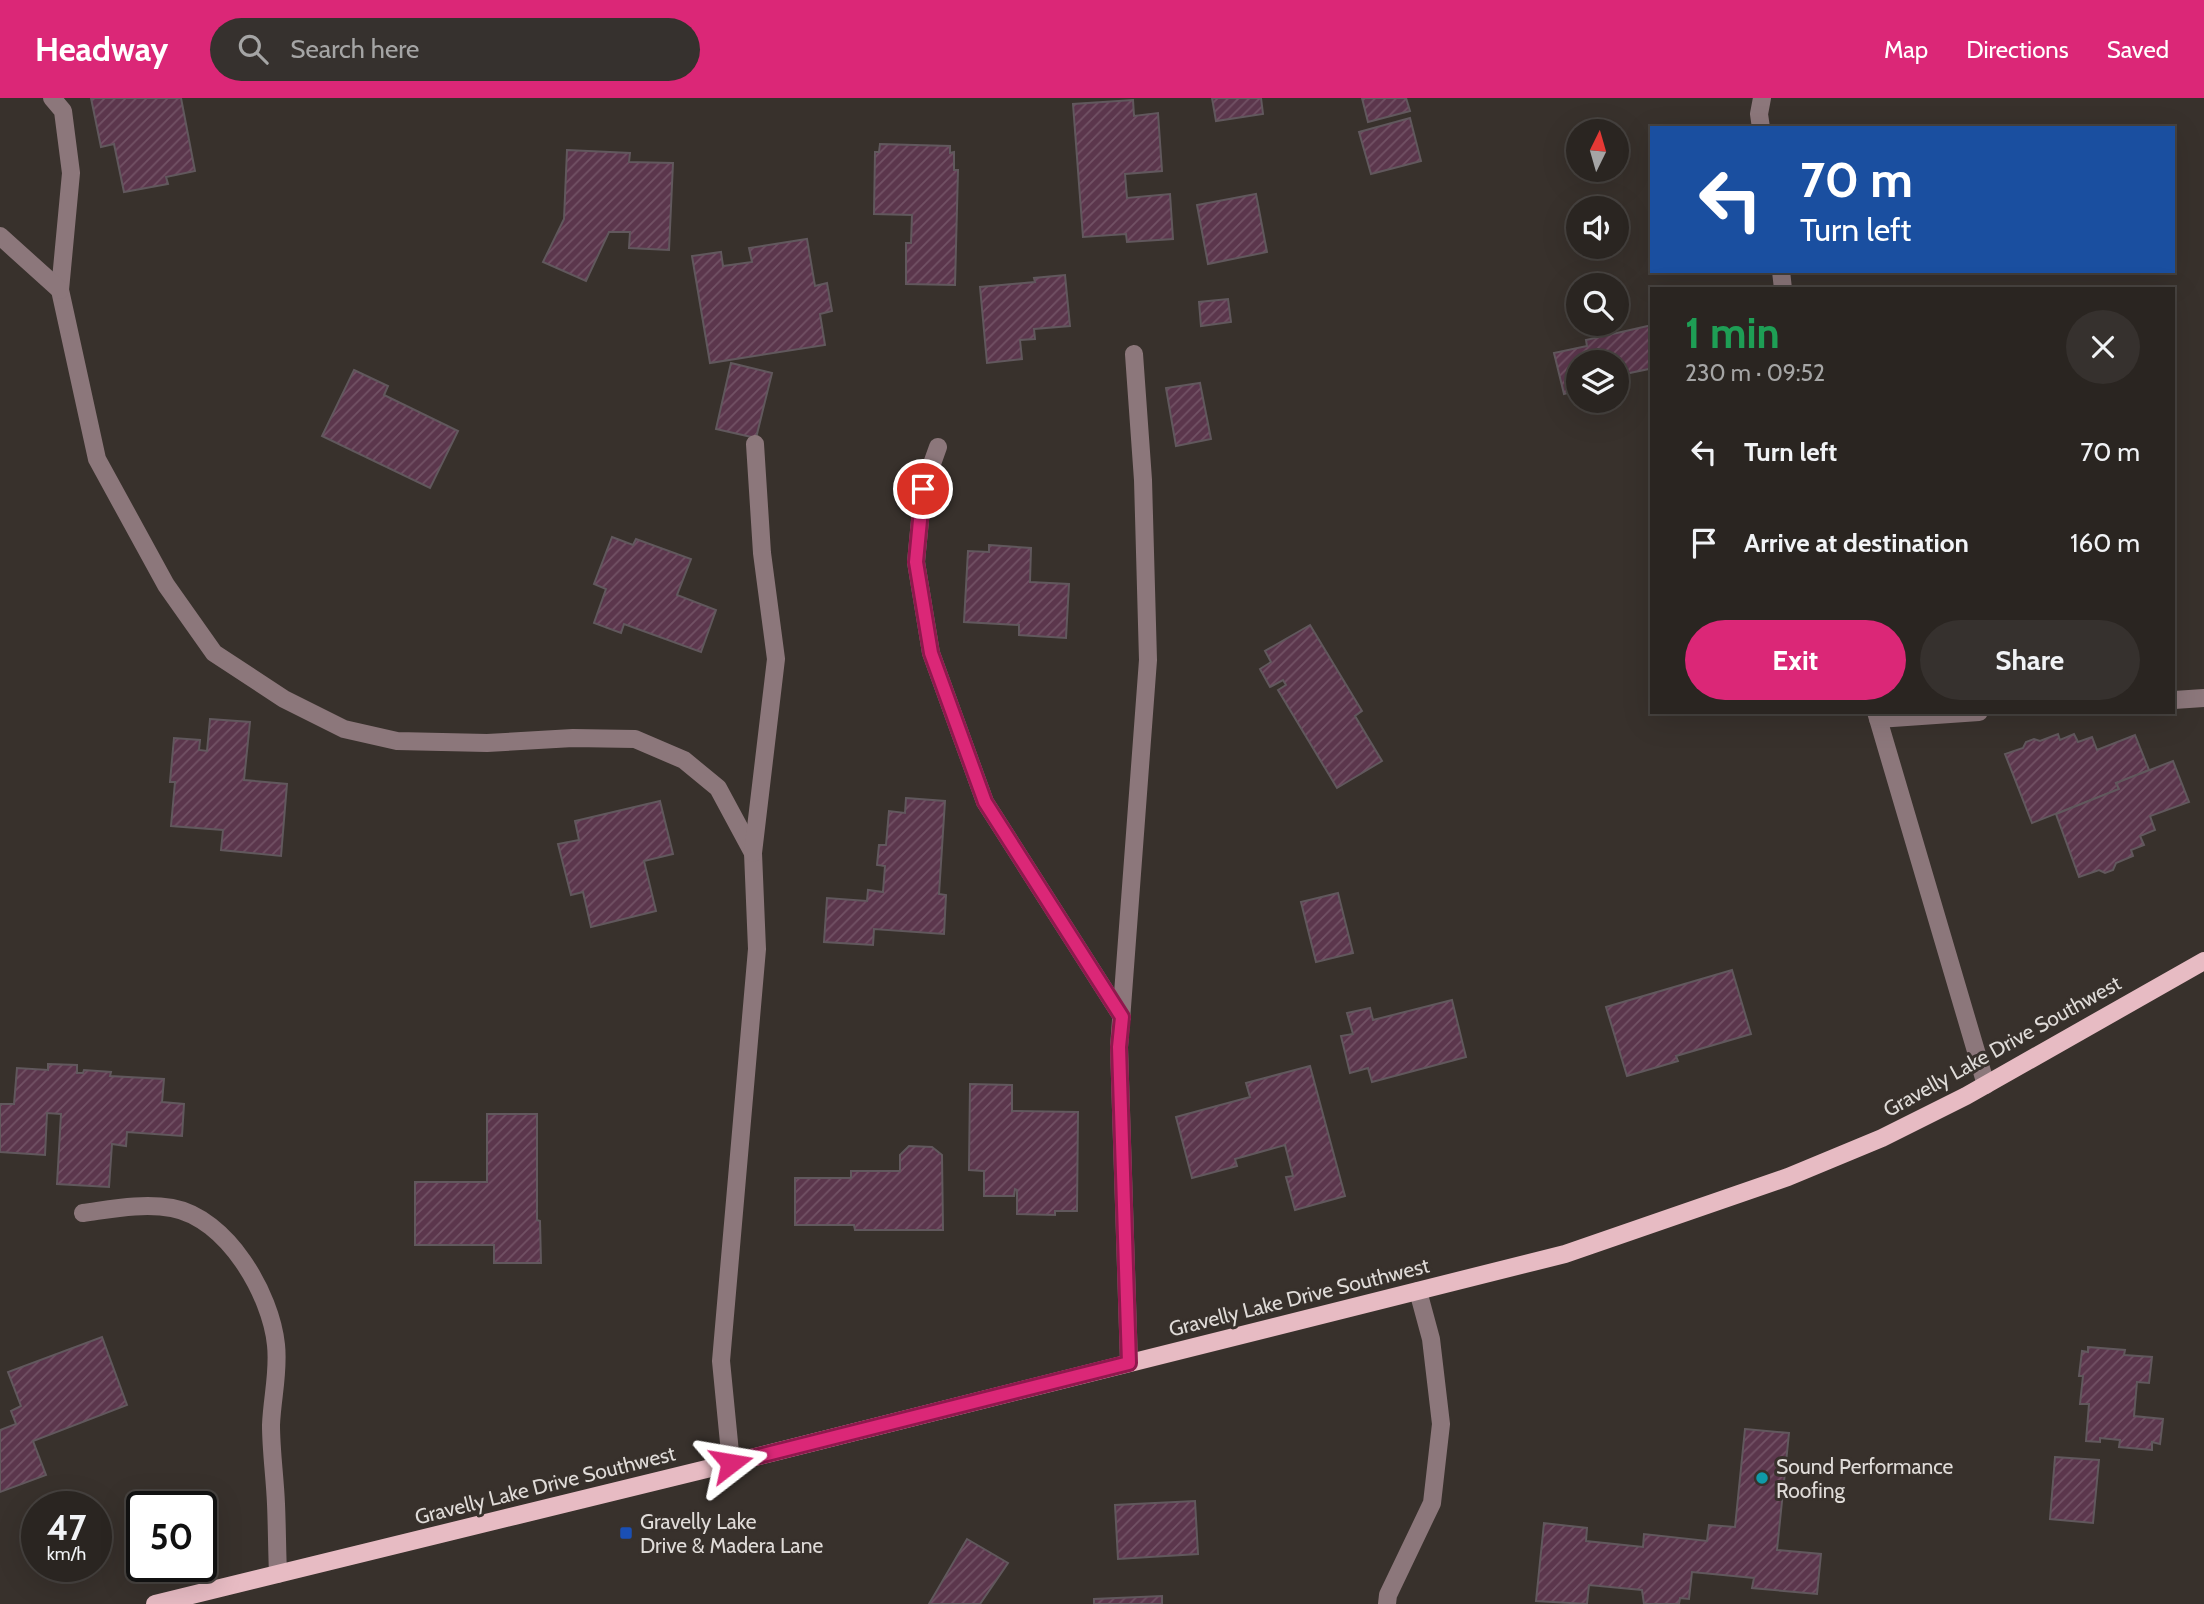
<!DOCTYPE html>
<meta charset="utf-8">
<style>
:root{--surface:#2a2521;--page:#36312e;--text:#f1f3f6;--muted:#a5a5a5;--line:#46423f;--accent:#db2777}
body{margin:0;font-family:Cabin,sans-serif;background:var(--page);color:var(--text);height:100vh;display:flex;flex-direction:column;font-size:26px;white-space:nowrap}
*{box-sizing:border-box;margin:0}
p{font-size:23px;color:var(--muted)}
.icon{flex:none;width:38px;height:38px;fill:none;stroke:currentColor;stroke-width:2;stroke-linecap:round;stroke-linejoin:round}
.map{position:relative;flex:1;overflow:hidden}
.panel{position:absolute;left:1650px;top:189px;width:525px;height:427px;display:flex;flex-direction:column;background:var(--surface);border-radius:0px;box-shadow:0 7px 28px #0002,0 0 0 2px var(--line)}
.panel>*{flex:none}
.guide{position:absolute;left:1650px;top:28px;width:525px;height:147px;border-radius:0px;box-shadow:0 7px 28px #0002,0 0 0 2px var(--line);background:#1a4fa0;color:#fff;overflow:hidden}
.needle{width:46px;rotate:5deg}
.fabs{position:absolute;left:1566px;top:21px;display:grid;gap:14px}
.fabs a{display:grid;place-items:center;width:63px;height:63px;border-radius:50%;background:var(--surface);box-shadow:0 7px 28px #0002,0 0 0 2px var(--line);font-size:35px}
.speed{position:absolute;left:21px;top:1393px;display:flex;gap:14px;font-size:35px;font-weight:700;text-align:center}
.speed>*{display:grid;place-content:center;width:91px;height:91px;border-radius:50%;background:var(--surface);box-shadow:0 7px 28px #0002,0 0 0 2px var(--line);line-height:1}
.speed small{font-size:18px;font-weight:400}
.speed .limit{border:4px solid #111;border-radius:10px;background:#fff;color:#111}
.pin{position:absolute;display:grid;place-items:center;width:60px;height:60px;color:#fff;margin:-30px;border:4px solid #fff;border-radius:50%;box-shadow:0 2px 7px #0007}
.me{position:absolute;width:77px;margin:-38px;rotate:76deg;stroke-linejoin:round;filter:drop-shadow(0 0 5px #0008)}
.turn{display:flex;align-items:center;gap:24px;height:147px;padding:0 35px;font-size:32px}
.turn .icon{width:91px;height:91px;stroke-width:2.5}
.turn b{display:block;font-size:49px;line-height:60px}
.round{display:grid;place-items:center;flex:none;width:74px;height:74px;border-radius:37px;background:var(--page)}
.summary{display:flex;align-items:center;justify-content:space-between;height:119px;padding:0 35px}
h1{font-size:42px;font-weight:700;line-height:52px;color:#1e9e55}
.primary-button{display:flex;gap:14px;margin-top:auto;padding:14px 35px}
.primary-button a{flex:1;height:80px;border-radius:42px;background:var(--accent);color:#fff;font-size:28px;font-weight:700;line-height:80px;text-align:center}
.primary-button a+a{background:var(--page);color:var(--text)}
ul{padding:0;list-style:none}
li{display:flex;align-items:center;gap:21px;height:91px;padding:0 35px}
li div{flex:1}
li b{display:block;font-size:26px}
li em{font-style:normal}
header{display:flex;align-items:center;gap:42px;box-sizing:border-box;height:98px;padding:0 35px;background:var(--accent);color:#fff}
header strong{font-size:33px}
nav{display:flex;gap:38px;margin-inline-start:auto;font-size:24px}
.search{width:490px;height:63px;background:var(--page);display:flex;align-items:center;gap:18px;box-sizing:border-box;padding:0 24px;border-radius:38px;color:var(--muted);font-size:26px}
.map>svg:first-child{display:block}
.building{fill:url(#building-hatch);stroke:#61585d;stroke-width:2}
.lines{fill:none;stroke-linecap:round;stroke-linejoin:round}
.minor{stroke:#8c777b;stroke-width:18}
.major{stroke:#e7bbc3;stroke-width:18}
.route-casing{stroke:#8e194d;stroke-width:18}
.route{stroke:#db2777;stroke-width:12}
.culture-dot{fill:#0f9aa8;stroke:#38312c;stroke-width:2.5}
.transit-dot{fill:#1a4fb4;stroke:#38312c;stroke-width:2.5}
.labels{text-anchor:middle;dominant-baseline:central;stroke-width:6;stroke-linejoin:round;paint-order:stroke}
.street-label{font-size:21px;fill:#dfdbd8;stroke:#38312c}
.poi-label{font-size:21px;fill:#dfdbd8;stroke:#38312c;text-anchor:start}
</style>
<header>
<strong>Headway</strong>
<div class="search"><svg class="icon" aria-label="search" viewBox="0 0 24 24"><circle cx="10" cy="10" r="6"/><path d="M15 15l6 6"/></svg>Search here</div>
<nav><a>Map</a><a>Directions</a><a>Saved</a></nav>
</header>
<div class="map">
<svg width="2204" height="1506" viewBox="0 0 2204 1506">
<defs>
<pattern id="building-hatch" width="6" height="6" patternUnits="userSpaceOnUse" patternTransform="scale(1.75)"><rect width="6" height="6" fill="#5b364c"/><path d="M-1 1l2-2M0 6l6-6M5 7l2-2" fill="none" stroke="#725265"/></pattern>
</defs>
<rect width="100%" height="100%" fill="#38312c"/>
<!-- building -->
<g class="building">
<polygon points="91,0 181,0 195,73 166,79 168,86 124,94 114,46 101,49"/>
<polygon points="1212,0 1261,0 1263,16 1216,23"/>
<polygon points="1362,0 1406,0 1410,13 1368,24"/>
<polygon points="1133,2 1134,18 1158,15 1162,73 1125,76 1127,100 1170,96 1173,141 1127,144 1126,136 1083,139 1073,6"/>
<polygon points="1410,20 1421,63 1371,76 1359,34"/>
<polygon points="880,46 950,48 950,55 954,54 954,72 958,72 955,187 906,186 906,145 911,145 912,117 874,116 875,54 879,54"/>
<polygon points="567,52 630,55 629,64 673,65 669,152 629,150 630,134 609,134 586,183 543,164 564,121"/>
<polygon points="1256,96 1267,154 1208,166 1197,107"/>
<polygon points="807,141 815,188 827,185 832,213 820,216 825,247 710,265 692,158 721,154 723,168 752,164 749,150"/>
<polygon points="1065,177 1070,228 1034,231 1035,241 1020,242 1022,261 987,265 980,189 1035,184 1034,180"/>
<polygon points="1228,201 1231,224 1201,228 1199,204"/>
<polygon points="1652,227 1652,278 1649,271 1625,276 1627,280 1617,283 1617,264 1578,264 1578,292 1564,296 1554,255 1587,248 1586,242"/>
<polygon points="731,265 772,275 756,340 716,331"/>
<polygon points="354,272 388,288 384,297 458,333 430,390 322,338"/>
<polygon points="1200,285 1211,341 1176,348 1166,290"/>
<polygon points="612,439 633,447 636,441 691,461 677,497 716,512 701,554 624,526 621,535 594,525 606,491 594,486"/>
<polygon points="989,447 1031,450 1030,484 1069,486 1066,540 1019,537 1019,527 964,524 968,453 989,454"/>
<polygon points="1310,527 1362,613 1355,618 1382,663 1337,690 1278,592 1286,587 1283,582 1270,589 1260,571 1271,564 1265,553"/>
<polygon points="210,621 250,624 244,682 287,686 281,758 221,752 223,732 171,728 175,684 170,684 174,640 200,642 199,652 207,653"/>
<polygon points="2058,636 2060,642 2074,636 2078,644 2092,639 2097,652 2135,637 2149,672 2116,685 2119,691 2032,725 2005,656 2023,650 2026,644 2034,641 2040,643"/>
<polygon points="2173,663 2189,704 2150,718 2155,732 2140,738 2144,747 2131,752 2133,758 2116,765 2113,772 2105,775 2099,772 2079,779 2056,716 2119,691 2116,685"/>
<polygon points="906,700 945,703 939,796 946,797 944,836 874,831 873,847 824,844 827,800 867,803 868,792 883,794 885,768 877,767 879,747 886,747 889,713 905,715"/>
<polygon points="660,703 673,756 644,763 656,813 591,829 583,794 571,797 558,746 579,742 575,723"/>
<polygon points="1338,795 1353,855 1316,864 1301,804"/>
<polygon points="1732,872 1751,936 1676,958 1678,963 1627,978 1606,909"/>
<polygon points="1452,902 1466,959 1372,984 1368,970 1350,975 1341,938 1353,936 1347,915 1370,910 1373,922"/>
<polygon points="48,966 77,967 77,975 83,975 84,972 111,974 110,978 164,981 162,1004 184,1006 182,1038 127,1034 126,1048 112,1046 109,1089 57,1086 61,1016 47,1015 45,1057 0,1054 0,1006 14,1006 17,970 48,972"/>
<polygon points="1310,968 1345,1098 1295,1112 1286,1079 1293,1078 1285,1047 1235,1061 1237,1068 1192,1080 1176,1019 1250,999 1246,985"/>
<polygon points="970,986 1012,987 1012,1013 1078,1014 1077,1113 1055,1113 1055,1117 1017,1116 1017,1092 1015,1091 1014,1098 984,1098 984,1073 969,1072"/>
<polygon points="487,1016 537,1016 537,1122 540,1123 541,1165 494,1165 494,1147 415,1147 415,1084 487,1084"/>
<polygon points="909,1048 932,1049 942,1057 943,1132 855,1132 854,1127 795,1127 795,1080 851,1080 851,1073 900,1073 900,1057"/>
<polygon points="102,1239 127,1307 33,1343 46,1377 0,1394 0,1332 16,1326 11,1313 21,1308 8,1274"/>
<polygon points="2088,1249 2125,1252 2124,1257 2152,1259 2149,1285 2137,1284 2134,1318 2163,1321 2160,1346 2152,1344 2152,1352 2119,1349 2120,1342 2100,1340 2100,1344 2086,1343 2089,1306 2080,1306 2083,1278 2079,1278 2082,1253 2088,1254"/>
<polygon points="1745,1331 1789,1335 1777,1452 1821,1456 1817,1496 1752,1490 1754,1480 1692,1474 1689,1501 1680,1500 1679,1506 1644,1506 1642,1492 1589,1487 1587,1506 1536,1503 1544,1425 1587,1430 1586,1443 1643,1449 1644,1436 1707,1443 1709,1427 1735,1429"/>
<polygon points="2055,1359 2099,1362 2093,1425 2050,1421"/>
<polygon points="1195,1403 1198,1456 1118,1461 1115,1407"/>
<polygon points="967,1441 1008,1465 980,1506 929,1506"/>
<polygon points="1162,1498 1162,1506 1094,1506 1094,1501"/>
</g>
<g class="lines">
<!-- minor -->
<g class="minor">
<polyline points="52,0 63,13 71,75 60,192 97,361 166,487 214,555 284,601 344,631 397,643 487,645 573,640 635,641 684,662 718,690 753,755 757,851 721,1263 731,1365"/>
<polyline points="1761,30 1759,16 1762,0"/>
<polyline points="0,138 60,192"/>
<polyline points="1781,173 1783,191"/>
<polyline points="938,349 923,391 916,464 931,555 985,704 1122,919"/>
<polyline points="2174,602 2204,600"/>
<polyline points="1876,614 1986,987"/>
<polyline points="1878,621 1979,614"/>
<polyline points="753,755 776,561 762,455 755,346"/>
<path d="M83,1115C113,1111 142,1105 172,1110C227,1120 271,1196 276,1247C279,1274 272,1300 271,1327C271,1353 275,1380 276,1406C277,1429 277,1452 278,1476"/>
<polyline points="1129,1265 1119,949 1148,562 1143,382 1134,256"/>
<polyline points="1387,1506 1388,1497 1432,1405 1441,1326 1431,1241 1418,1193"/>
</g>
<!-- major -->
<polyline class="major" points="155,1506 731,1365 1565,1156 1788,1079 1882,1040 1966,998 2204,863"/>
</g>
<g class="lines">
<defs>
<polyline id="route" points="731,1365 1129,1265 1119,949 1122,919 985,704 931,555 916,464 923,391"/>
</defs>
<!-- route casing -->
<use href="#route" class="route-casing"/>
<!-- route -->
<use href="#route" class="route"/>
</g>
<!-- markers -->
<circle class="culture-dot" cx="1762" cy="1380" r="7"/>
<rect class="transit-dot" x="619" y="1428" width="14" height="14" rx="3.5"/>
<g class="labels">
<!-- street labels -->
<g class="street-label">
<text transform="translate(2002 948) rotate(-29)">Gravelly Lake Drive Southwest</text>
<text transform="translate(1299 1199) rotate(-14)">Gravelly Lake Drive Southwest</text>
<text transform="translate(545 1387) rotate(-14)">Gravelly Lake Drive Southwest</text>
</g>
<!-- poi labels -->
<g class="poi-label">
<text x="1776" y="1368">Sound Performance<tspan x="1776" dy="24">Roofing</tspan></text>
<text x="640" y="1423">Gravelly Lake<tspan x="640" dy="24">Drive &amp; Madera Lane</tspan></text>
</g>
</g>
</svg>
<div class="fabs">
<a><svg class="needle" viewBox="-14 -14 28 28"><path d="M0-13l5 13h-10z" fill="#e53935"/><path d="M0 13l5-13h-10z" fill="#a5a5a5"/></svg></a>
<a><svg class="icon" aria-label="sound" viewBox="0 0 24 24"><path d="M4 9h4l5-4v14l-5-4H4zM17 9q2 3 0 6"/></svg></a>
<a><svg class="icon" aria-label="search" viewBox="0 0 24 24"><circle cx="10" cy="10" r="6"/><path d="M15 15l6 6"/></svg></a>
<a><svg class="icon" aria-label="layers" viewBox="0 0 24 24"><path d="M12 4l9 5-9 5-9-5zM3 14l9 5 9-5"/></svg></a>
</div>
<div class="speed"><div>47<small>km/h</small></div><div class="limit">50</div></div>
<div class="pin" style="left:923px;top:391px;background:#d93025"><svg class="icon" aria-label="arrive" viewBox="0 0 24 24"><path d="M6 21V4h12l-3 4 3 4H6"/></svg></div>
<svg class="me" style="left:731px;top:1365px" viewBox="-20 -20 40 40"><path d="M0-17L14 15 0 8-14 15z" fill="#db2777" stroke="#fff" stroke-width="4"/></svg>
<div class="guide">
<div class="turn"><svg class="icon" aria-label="left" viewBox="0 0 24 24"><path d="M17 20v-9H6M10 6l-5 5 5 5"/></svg><div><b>70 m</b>Turn left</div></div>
</div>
<section class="panel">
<div class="summary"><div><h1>1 min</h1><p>230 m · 09:52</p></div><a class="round"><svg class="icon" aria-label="close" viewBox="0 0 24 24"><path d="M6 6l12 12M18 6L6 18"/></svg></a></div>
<ul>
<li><svg class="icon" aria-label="left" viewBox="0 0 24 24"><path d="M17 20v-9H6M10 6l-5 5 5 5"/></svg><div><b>Turn left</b></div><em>70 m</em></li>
<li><svg class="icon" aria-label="arrive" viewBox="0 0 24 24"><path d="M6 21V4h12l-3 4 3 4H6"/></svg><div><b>Arrive at destination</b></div><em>160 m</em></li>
</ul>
<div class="primary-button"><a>Exit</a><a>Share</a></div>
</section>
</div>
